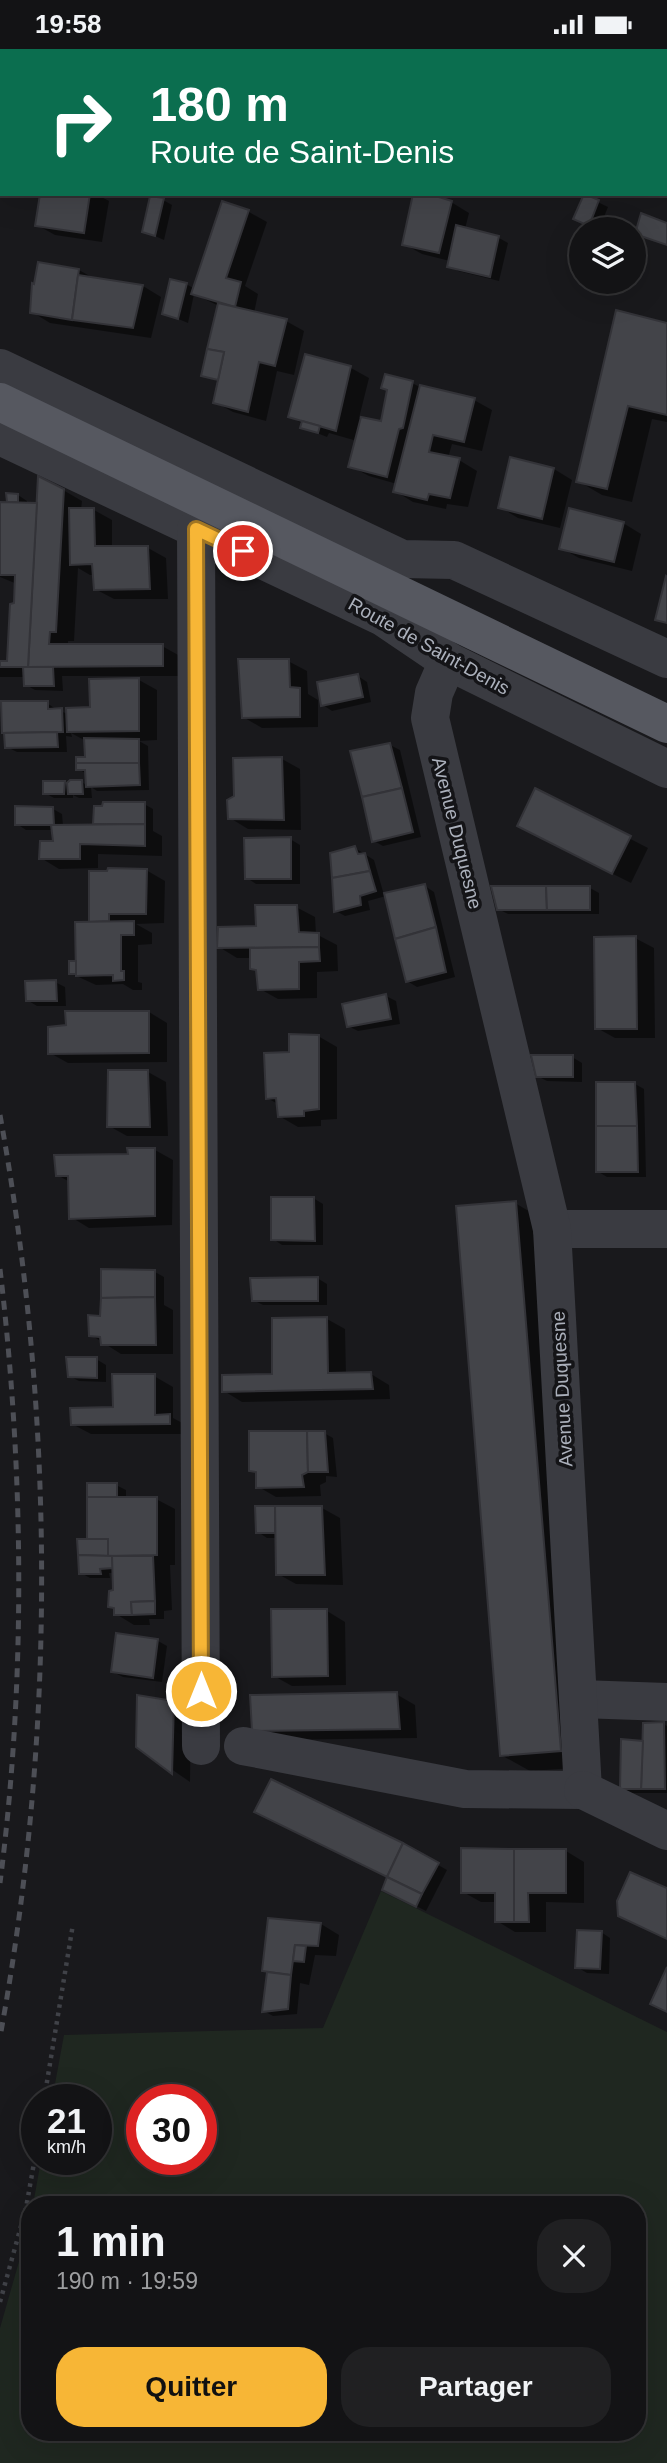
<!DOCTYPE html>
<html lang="fr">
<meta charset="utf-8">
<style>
:root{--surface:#131315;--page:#202022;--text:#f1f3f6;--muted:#9d9ea0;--line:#323234;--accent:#f7b636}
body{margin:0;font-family:Arial,sans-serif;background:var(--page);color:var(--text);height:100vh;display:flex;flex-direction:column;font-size:26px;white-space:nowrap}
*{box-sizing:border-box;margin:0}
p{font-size:23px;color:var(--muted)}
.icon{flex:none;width:38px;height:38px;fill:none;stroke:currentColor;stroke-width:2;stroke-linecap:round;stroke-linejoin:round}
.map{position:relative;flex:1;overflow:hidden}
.side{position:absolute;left:21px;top:2147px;width:625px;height:245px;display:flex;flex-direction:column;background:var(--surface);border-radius:28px;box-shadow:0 7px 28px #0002,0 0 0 2px var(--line)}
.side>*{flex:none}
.hud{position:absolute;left:0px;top:0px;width:668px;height:147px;box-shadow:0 7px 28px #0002,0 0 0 2px var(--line);background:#0b6e4f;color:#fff;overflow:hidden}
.fabs{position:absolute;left:569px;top:168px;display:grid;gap:14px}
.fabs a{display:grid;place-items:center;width:77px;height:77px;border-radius:50%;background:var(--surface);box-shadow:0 7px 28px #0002,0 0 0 2px var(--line);font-size:35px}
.speed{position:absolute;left:21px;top:2035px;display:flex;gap:14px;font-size:35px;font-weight:700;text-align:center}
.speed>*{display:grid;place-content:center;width:91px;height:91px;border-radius:50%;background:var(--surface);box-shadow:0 7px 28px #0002,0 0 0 2px var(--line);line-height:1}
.speed small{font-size:18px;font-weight:400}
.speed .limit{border:10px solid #d22;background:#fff;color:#111}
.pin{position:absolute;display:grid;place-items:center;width:60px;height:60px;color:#fff;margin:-30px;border:4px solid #fff;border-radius:50%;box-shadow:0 2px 7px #0007}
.me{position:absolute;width:77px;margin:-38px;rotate:0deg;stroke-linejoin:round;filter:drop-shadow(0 0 5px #0008)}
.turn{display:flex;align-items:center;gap:24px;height:147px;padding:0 35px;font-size:32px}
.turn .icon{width:91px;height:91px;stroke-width:2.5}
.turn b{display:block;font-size:49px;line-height:60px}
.round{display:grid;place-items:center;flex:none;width:74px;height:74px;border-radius:28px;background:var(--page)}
.overview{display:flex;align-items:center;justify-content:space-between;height:119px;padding:0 35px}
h1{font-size:42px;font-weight:700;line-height:52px}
.action{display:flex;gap:14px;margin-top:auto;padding:14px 35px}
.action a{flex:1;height:80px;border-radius:28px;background:var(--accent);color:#111;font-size:28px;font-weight:700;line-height:80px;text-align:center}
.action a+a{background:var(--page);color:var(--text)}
.status{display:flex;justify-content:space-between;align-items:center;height:49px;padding:0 35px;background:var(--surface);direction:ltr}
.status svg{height:19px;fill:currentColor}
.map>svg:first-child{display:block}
.green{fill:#1f2720;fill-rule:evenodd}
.shadow{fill:#0007}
.building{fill:#434449;stroke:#333338;stroke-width:2}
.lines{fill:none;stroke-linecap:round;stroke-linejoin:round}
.path{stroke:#404248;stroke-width:4.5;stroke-dasharray:3.5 5;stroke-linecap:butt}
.minor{stroke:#3a3b41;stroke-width:38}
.major{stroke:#565860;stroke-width:38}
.rail{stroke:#4d4f56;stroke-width:5;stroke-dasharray:9 7;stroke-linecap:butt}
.route-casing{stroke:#a17623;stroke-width:18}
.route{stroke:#f7b636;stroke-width:12}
.labels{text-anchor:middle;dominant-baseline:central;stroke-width:7;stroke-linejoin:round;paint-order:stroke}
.street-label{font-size:19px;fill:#abb0bb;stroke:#141417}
</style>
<div class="status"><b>19:58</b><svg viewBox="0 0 49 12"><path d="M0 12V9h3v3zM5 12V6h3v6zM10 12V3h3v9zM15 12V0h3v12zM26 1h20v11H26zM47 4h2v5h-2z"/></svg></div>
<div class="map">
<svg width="667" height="2414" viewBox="0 0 667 2414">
<rect width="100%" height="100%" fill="#19191c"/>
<!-- green -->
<path class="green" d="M381,1842L667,1983V2414H0V2279L30,2174V2384H637V2156H33L41,2111L96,2110V2051H52L64,1986L323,1979ZM142,2051H201V2110H142Z"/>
<!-- shadow -->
<g class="shadow">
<polygon points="49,0 116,0 48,2"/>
<polygon points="41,145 96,145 109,152 102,193 55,186 37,176"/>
<polygon points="585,147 608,158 599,180 585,175"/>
<polygon points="163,151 172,156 164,191 144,182"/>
<polygon points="451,153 469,164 465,180 499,189 508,194 499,232 458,222 449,217 450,212 422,205 404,195"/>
<polygon points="224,154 249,163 267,173 245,237 258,245 254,264 286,272 304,282 294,326 277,322 266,372 233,363 215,353 219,333 203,326 219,257 194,245 188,274 164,264 186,235 195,240"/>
<polygon points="39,215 79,221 95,230 143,237 161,248 151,289 50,274 32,263"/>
<polygon points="667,276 667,373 652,370 632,453 602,446 578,432"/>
<polygon points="307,307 351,319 369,329 359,369 382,374 412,334 420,338 474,351 492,361 482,402 452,395 448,409 459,411 477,422 468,458 447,455 446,460 413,453 395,442 397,435 369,427 350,417 357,392 329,384 327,388 302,378 303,375 290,368"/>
<polygon points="512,410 554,420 572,431 560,479 518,469 500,458"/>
<polygon points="63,441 82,452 81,461 94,461 112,471 112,499 148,499 166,509 168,550 114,550 95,540 94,526 90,526 78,519 74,592 68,592 68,597 162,597 180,607 181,627 62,627 63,642 35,641 26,636 26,628 0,628 0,613 9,613 17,535 0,528 0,454 9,455 8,446 18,446 27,452 27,456 38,456"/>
<polygon points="623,474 641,485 632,522 579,509 561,499"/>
<polygon points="288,612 307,622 308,645 318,651 318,678 262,679 243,668"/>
<polygon points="358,627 367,633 371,653 332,662 323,656"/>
<polygon points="139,631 157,641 157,691 139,692 148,697 149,741 97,742 91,738 92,749 79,749 73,746 73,749 54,749 45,744 64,734 69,737 82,733 88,737 87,725 78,720 87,709 86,692 71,684 72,688 66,687 67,703 17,703 7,698 6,685 3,683 47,654 57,661 68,665 91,660"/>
<polygon points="390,696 400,701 421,788 383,797 374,792"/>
<polygon points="282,710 300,720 301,781 248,780 230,769"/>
<polygon points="535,741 648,799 631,834 537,787"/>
<polygon points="144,755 153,760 153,782 162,787 162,807 98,805 98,819 59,820 41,809 55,793 54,781 26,781 17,775 53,760 62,765 63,777 100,777 95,774"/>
<polygon points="290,790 300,796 300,835 256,835 247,829"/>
<polygon points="355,799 374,811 384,846 425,837 434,843 455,928 417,938 407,932 386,847 368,852 370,861 345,867 336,862"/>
<polygon points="146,821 165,832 164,874 136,875 152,884 152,895 138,896 138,933 142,934 142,941 133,941 123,935 96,936 70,924 78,914 90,874"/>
<polygon points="590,839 599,844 599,865 508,865 498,860"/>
<polygon points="296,858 315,868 316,885 337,896 338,922 317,923 317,949 278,950 260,940 258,922 252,919 252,909 237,909 219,898"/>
<polygon points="635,889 654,899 655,989 615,989 597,979"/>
<polygon points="55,933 65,938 66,957 37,957 27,951"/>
<polygon points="386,947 396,952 400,975 358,982 348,977"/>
<polygon points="149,963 167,974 167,1013 68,1014 50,1004 68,978"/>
<polygon points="318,987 337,998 337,1070 321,1071 321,1077 298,1078 279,1067 278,1055 267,1049 291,1005"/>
<polygon points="572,1008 582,1014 582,1033 547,1032 537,1027"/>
<polygon points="148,1023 166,1033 168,1087 127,1087 109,1077"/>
<polygon points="635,1035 644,1040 646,1128 607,1128 597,1122"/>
<polygon points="155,1101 173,1111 172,1176 89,1179 71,1168 70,1133 57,1126"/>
<polygon points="313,1149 323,1155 323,1196 282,1196 273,1190"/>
<polygon points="515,1154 544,1171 589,1718 530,1722 501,1706"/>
<polygon points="155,1223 164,1228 164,1256 173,1261 173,1305 121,1305 91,1286 102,1268"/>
<polygon points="317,1229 327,1235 327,1256 263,1256 253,1251"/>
<polygon points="327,1270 345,1280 346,1326 371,1325 389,1336 390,1350 242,1353 224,1342 273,1326"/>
<polygon points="96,1310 106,1316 106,1333 79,1332 69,1327"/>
<polygon points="154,1327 173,1338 173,1369 188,1377 188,1385 91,1385 72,1375 115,1359"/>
<polygon points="324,1384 333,1389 337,1428 326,1427 326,1433 320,1436 321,1447 276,1448 257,1437 257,1425 251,1421"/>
<polygon points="116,1436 126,1441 126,1450 156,1450 175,1460 175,1516 170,1516 172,1561 164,1562 164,1570 149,1570 150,1576 134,1576 116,1565 116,1560 110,1557 115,1542 115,1524 109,1524 110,1529 90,1529 81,1524"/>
<polygon points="257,1459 322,1459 340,1469 343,1536 296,1535 278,1525 277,1489 267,1489 258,1483"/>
<polygon points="327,1562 345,1573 346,1636 292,1637 274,1627"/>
<polygon points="158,1592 167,1597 162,1633 123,1628 113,1623"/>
<polygon points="396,1645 415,1656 417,1689 272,1691 253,1681"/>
<polygon points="173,1654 191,1664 190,1733 138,1697"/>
<polygon points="663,1675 667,1677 667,1744 631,1744 621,1739 644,1694"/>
<polygon points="403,1796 447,1821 426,1862 394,1846"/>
<polygon points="566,1802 584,1813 584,1854 546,1853 546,1883 515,1883 497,1872 497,1853 481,1853 463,1843"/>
<polygon points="321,1875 339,1886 336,1907 315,1906 309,1936 300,1934 297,1965 273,1967 264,1962 269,1924 264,1921"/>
<polygon points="601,1883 610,1889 609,1925 587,1924 577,1918"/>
</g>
<!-- building -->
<g class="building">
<polygon points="47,0 98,0 47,2"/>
<polygon points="40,145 90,145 84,184 35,177"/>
<polygon points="413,145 429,145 452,152 439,204 402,196"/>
<polygon points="584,145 599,151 589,177 573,170"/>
<polygon points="150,147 164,149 155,187 142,183"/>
<polygon points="222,152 249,161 226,229 241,233 235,258 191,245"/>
<polygon points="641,164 667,174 667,196 635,185"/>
<polygon points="456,176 499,187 490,228 447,218"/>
<polygon points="38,213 79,220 72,271 30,264 32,234 34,235"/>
<polygon points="78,226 143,236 133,279 72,271"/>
<polygon points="170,230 187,234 178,270 162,265"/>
<polygon points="218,254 287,270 275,317 259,313 248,363 213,354 224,303 207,300"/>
<polygon points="616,261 667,274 667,366 628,357 607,440 576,433"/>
<polygon points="207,300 224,303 218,331 201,327"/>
<polygon points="305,305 351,317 336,382 288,368"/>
<polygon points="385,325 413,332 403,379 399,380 387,428 348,418 361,368 381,372 387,341 381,339"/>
<polygon points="420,336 475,349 464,393 433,386 429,403 460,409 450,449 429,445 427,451 393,443"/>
<polygon points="302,372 320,377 318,384 300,379"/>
<polygon points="510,408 554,419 542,470 498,459"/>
<polygon points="38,427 64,440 56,583 50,583 49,595 163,595 163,617 28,618"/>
<polygon points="6,444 18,445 18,453 7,453"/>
<polygon points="0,453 37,454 28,618 0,618 0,612 7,612 10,555 14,554 15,526 0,526"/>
<polygon points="69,459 94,459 95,497 148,497 150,540 94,541 92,515 70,516"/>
<polygon points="569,459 624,473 614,513 559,500"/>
<polygon points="666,527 667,528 667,574 655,571"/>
<polygon points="238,610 289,610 290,638 300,639 300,668 242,669"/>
<polygon points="23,618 53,618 54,637 24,637"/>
<polygon points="358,625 363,648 321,657 317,633"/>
<polygon points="139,629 139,682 67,683 66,659 90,658 89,630"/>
<polygon points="1,652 48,652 48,660 62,659 63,683 2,684"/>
<polygon points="57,683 58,698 5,699 4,684"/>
<polygon points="84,689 139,690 139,714 76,714 76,708 85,708"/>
<polygon points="390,694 402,739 362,748 350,702"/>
<polygon points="282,708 284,771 228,770 227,751 234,747 233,709"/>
<polygon points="76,714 139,714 140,736 86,738 85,721 76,721"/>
<polygon points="70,731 82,731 83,745 68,745 67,734"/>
<polygon points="43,732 65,732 64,745 43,745"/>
<polygon points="402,739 413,783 372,793 362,748"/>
<polygon points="535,739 631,787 612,825 517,777"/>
<polygon points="103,753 145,753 145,775 93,775 94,757 102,757"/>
<polygon points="15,757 53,758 54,776 15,776"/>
<polygon points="145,775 145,797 80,795 80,810 39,810 40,792 53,792 51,776"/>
<polygon points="291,788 291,830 245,830 244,789"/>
<polygon points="355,797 358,805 365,804 370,822 332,829 330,804"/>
<polygon points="108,819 147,820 146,865 109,865 109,872 89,873 89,822 107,822"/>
<polygon points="370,822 376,842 360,847 361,856 334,863 332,829"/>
<polygon points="425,835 436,878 395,890 384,844"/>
<polygon points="491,837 546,837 547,861 497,861"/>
<polygon points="546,837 590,837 590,861 547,861"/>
<polygon points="255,856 297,856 299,883 319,884 319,898 217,899 218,878 256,877"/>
<polygon points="134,872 134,886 121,886 121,922 124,922 124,931 113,932 113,926 76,927 75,873"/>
<polygon points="436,878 446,923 406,933 395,890"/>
<polygon points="636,887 637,980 595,980 594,888"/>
<polygon points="319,898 320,912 299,913 299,940 258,941 256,921 250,920 250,899"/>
<rect x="69" y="912" width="7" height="13"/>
<polygon points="56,931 57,952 26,952 25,932"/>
<polygon points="386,945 391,970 347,978 342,955"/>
<polygon points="65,962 149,962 149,1004 48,1005 48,978 66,976"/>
<polygon points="289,985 319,986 319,1060 304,1062 304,1067 278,1068 276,1049 266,1050 264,1004 289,1003"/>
<polygon points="531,1006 573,1006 573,1028 536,1028"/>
<polygon points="108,1021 148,1021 150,1078 107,1078"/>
<polygon points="596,1033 635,1033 637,1077 596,1077"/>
<polygon points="596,1077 637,1077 638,1123 596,1123"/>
<polygon points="127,1099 155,1099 155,1167 69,1170 68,1127 56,1127 54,1106 128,1105"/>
<polygon points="271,1148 314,1148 315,1192 271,1191"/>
<polygon points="516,1152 561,1702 500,1707 456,1157"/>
<polygon points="101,1220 155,1221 155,1248 101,1249"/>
<polygon points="318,1228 318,1252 252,1252 250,1229"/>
<polygon points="155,1248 156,1296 101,1296 100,1288 89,1287 88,1266 100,1267 101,1249"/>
<polygon points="327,1268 328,1324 371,1323 373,1340 222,1343 222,1326 272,1325 272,1269"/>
<polygon points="66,1308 97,1308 97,1329 68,1328"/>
<polygon points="112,1325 155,1325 155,1366 170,1365 170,1375 71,1376 70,1359 113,1358"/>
<polygon points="249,1382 307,1382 308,1423 302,1426 304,1438 256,1439 256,1423 249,1422"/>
<polygon points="307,1382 325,1382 328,1423 308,1423"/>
<rect x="87" y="1434" width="30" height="14"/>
<polygon points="87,1448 157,1448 157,1506 108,1507 108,1490 87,1490"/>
<polygon points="255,1457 275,1457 275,1484 256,1484"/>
<polygon points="275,1457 322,1457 325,1526 276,1526"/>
<polygon points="77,1490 108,1490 108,1507 78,1506"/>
<polygon points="78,1506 112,1507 113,1519 100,1520 101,1525 79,1525"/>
<polygon points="112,1507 153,1507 155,1552 131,1553 132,1566 114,1566 114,1559 108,1558 109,1542 113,1541"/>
<polygon points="155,1552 155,1565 132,1566 131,1553"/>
<polygon points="271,1560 327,1560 328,1627 272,1628"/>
<polygon points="116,1584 158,1590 153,1629 111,1623"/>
<polygon points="397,1643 400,1680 252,1682 250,1646"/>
<polygon points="137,1646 174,1652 172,1725 136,1698"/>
<polygon points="664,1673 665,1740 641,1740 643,1674"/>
<polygon points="621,1690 643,1692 641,1740 620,1740"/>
<polygon points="271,1730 403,1794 387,1828 254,1763"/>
<polygon points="403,1794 439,1814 422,1845 387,1828"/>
<polygon points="461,1799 514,1800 514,1873 495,1873 495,1844 461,1844"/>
<polygon points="514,1800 566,1800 566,1844 528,1844 529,1873 514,1873"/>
<polygon points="630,1823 667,1839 667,1890 618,1867 617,1852"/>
<polygon points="387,1828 422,1845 416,1858 382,1841"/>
<polygon points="268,1869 321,1874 318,1897 295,1896 291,1926 262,1922"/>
<polygon points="577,1881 602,1882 600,1920 575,1919"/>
<polygon points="295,1896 306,1897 304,1913 293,1912"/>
<polygon points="667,1918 667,1963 650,1955"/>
<polygon points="267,1923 291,1926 288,1960 262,1963"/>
</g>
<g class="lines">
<!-- path -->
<g class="path">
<polyline points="44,2051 73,1875"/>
<polyline points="0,2253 26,2159 37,2097"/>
</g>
<!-- minor -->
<g class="minor">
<polyline points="9,2 9,0"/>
<polyline points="0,75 2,60"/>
<polyline points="0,319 402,510 454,511 667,610"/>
<polyline points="0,387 383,568 448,612 667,720"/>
<polyline points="196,480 201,1697"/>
<polyline points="552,1180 667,1180"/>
<polyline points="580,1650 667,1653"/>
<polyline points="243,1697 465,1740 583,1741 552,1180 430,669 434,644 448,612"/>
<polyline points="583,1741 667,1782"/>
</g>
<!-- major -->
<polyline class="major" points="0,353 667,675"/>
<!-- rail -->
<g class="rail">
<polyline points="477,0 481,2"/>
<polyline points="533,0 537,2"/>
<path d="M0,1066C55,1370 56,1684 0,1988"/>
<path d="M0,1220C24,1423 26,1631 0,1834"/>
</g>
</g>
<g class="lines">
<defs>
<polyline id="route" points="201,1642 196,480 243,502"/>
</defs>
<!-- route casing -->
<use href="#route" class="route-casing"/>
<!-- route -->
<use href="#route" class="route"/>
</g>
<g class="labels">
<!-- street labels -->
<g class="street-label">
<text transform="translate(429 597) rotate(29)">Route de Saint-Denis</text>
<text transform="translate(457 784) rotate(76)">Avenue Duquesne</text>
<text transform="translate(562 1340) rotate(-93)">Avenue Duquesne</text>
</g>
</g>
</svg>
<div class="fabs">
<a><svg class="icon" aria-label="layers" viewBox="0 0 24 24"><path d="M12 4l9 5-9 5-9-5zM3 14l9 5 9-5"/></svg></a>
</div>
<div class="speed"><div>21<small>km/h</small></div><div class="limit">30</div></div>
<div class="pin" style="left:243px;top:502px;background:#d93025"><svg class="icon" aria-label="arrive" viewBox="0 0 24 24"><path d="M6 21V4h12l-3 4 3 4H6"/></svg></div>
<svg class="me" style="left:201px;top:1642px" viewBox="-20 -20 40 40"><circle r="17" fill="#f7b636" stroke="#fff" stroke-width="3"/><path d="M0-11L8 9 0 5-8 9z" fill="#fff"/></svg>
<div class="hud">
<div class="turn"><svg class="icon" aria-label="right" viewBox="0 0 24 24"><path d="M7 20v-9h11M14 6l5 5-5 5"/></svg><div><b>180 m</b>Route de Saint-Denis</div></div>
</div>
<section class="side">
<div class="overview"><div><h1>1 min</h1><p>190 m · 19:59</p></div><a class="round"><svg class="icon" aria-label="close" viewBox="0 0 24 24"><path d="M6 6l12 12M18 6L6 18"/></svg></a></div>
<div class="action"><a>Quitter</a><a>Partager</a></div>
</section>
</div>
